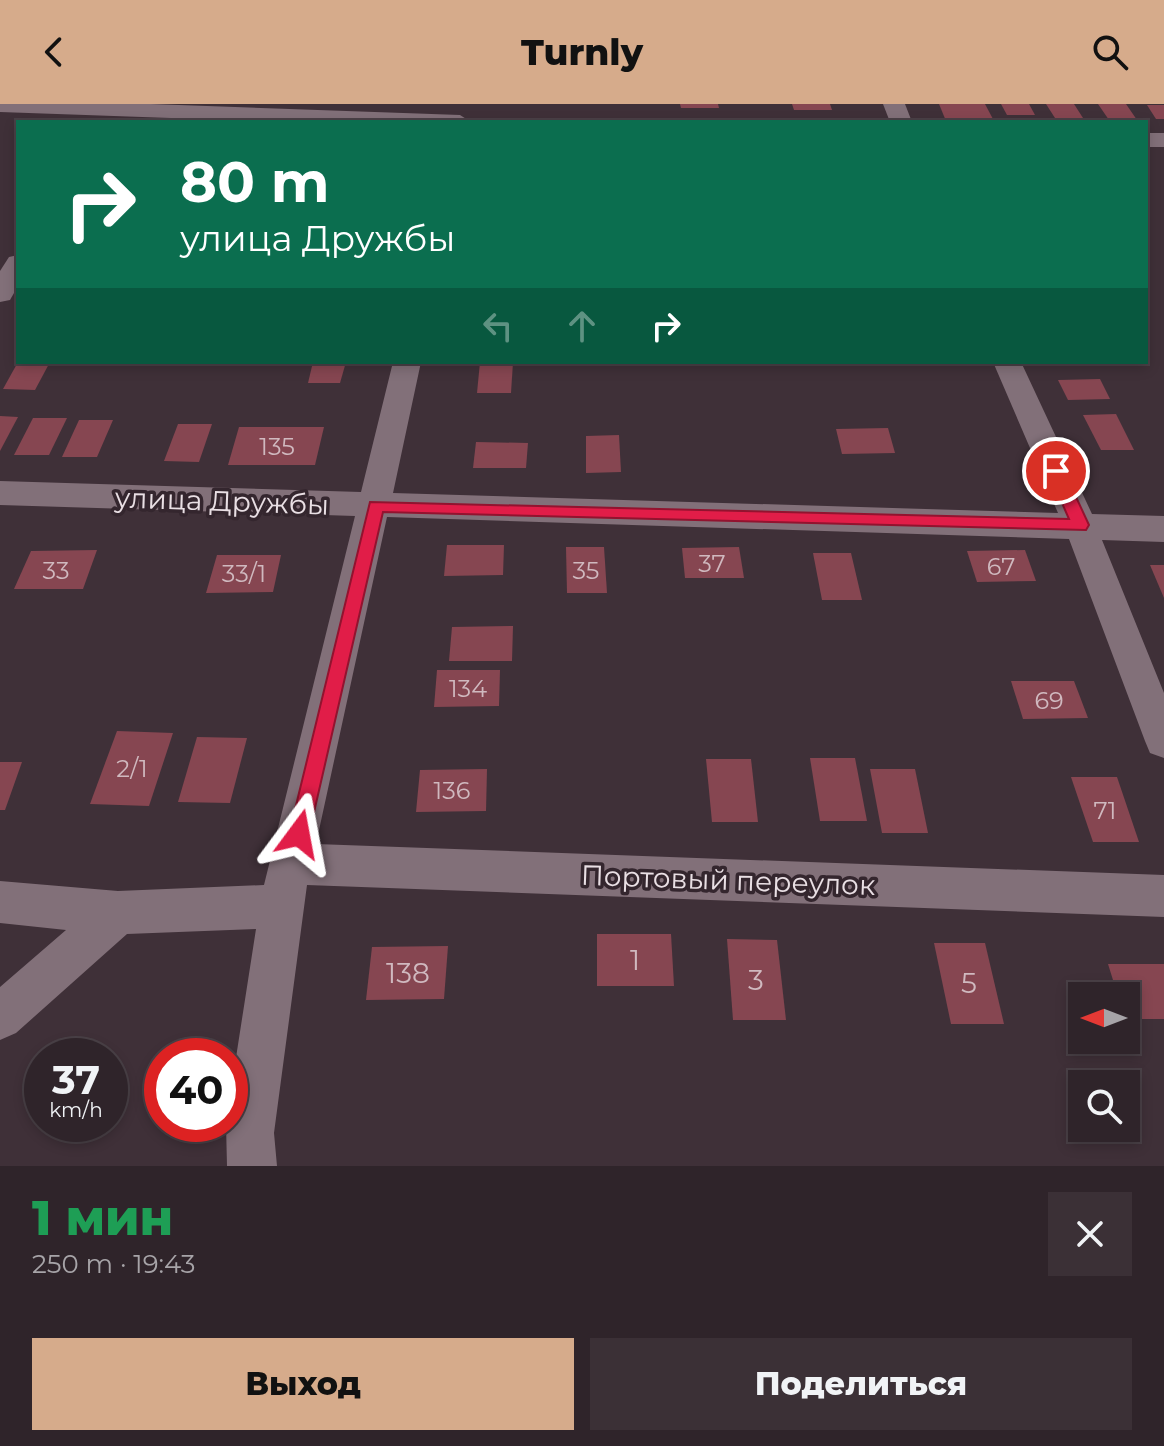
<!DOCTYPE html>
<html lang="ru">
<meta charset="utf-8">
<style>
:root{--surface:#2f242a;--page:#3b3036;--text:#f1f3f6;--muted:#a7a4a8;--line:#4a4147;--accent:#d6ab8b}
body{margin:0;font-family:Montserrat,sans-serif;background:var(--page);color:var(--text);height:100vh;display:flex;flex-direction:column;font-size:30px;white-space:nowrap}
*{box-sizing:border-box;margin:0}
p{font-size:26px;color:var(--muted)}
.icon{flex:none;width:44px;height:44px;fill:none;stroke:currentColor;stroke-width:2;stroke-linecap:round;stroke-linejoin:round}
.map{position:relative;height:1062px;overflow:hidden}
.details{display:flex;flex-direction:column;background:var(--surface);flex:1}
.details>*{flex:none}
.hud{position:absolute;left:16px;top:16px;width:1132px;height:244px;border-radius:0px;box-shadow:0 4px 12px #0003,0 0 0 2px var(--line);background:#0b6e4f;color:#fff;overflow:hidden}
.needle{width:52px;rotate:270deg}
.controls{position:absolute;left:1068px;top:878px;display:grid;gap:16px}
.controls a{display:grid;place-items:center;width:72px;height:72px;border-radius:0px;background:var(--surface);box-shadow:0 4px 12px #0003,0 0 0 2px var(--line);font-size:40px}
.speed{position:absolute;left:24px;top:934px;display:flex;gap:16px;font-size:40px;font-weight:700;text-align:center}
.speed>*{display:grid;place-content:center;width:104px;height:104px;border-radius:50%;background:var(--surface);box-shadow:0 4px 12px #0003,0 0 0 2px var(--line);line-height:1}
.speed small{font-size:20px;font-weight:400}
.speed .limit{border:12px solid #d22;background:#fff;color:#111}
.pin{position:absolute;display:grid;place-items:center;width:68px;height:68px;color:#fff;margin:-34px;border:4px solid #fff;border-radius:50%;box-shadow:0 2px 8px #0007}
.me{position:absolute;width:88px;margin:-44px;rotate:13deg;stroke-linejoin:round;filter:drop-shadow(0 0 6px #0008)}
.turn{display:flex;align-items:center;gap:28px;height:168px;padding:0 32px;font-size:36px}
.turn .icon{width:104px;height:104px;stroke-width:2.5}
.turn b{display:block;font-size:56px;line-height:68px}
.lanes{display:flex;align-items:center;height:76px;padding:0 32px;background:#0003;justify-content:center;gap:40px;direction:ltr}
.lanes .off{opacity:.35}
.round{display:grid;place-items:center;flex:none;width:84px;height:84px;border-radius:0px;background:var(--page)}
.head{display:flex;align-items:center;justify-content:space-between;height:136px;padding:0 32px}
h1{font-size:48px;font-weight:800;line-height:60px;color:#1e9e55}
.button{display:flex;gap:16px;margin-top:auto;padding:16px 32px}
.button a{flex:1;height:92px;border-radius:0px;background:var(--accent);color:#111;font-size:32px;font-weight:800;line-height:92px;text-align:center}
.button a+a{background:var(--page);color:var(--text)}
header{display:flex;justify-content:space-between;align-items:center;height:104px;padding:0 32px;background:var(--accent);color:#111;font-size:36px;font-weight:800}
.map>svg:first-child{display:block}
.building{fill:#864651}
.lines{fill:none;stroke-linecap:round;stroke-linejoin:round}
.minor{fill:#827079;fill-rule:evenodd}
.route{fill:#e11d48;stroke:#92132f;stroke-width:2}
.labels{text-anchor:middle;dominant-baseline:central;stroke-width:7;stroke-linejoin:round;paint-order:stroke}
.number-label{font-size:24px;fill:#d0b9bf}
.street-label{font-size:28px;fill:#e9dfe4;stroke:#34262e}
.near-number-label{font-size:28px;fill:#d0b9bf}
</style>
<header><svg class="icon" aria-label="back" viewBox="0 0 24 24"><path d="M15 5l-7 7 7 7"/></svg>Turnly<svg class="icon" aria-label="search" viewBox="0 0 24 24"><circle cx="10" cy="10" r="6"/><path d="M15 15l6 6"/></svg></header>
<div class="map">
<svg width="1164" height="1062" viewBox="0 0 1164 1062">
<rect width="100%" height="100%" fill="#3f3038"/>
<!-- building -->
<g class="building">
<polygon points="680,0 718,0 719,4 681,4"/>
<polygon points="792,0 830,0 832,6 794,6"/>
<polygon points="939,0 985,0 994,17 946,17"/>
<polygon points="1001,0 1029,0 1035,11 1007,11"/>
<polygon points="1046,0 1074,0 1083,14 1055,14"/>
<polygon points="1098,0 1126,0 1137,16 1109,16"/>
<polygon points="1147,1 1164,1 1164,15 1156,15"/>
<polygon points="18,258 50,258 35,286 3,285"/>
<polygon points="313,258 346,258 340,279 308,279"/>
<polygon points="480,258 513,258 511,289 477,289"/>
<polygon points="904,258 953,258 954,261 905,261"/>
<polygon points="1100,275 1110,295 1068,296 1058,276"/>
<polygon points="1116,310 1134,346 1101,346 1083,311"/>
<polygon points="0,312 18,313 0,347"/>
<polygon points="33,314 67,314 49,351 14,351"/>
<polygon points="79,316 113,316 97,353 62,353"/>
<polygon points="178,320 212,320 199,358 164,357"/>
<polygon points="239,323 324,323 315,361 228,361"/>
<polygon points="888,324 895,349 842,350 836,325"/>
<polygon points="619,331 621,368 586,369 586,332"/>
<polygon points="476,338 528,339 526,364 473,364"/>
<polygon points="447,441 504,441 503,471 444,472"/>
<polygon points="566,443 604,443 607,489 567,489"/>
<polygon points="739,443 744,474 685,474 682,444"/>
<polygon points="97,446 83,485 14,485 31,447"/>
<polygon points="1025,446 1036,477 977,478 967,447"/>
<polygon points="813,449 851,449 862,496 822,496"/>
<polygon points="217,451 281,451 273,488 206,489"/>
<polygon points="1150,461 1164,461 1164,494"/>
<polygon points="513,522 512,557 449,557 452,523"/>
<polygon points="437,566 500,566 499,602 434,603"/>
<polygon points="1011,577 1074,577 1088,614 1023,615"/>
<polygon points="117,627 173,629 149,702 90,700"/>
<polygon points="197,633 247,634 230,699 178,698"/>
<polygon points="810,654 855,654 867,717 820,717"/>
<polygon points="706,655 751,655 758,718 712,718"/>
<polygon points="0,658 22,658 5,706 0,706"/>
<polygon points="487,665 486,707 416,708 420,666"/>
<polygon points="870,665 915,665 928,729 882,729"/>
<polygon points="1071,673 1117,673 1139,738 1093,738"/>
<polygon points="597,830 671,830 674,882 597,882"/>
<polygon points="727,835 777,836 786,916 733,916"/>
<polygon points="934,839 985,839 1004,920 951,920"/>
<polygon points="448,842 444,895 366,896 372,843"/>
<polygon points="1108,860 1164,860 1164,915 1126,915 1126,892 1118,892"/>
</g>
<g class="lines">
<!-- minor -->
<g class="minor">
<polygon points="0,0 151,0 460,11 471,18 281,18 0,8"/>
<polygon points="883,0 905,0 912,18 890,18"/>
<rect x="1146" y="29" width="18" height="14"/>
<polygon points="18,151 18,182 10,196 0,198 0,167 9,153"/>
<polygon points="393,258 421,258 393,389 1058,409 993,258 1021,258 1092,410 1164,412 1164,438 1102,436 1164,589 1164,654 1150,649 1145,637 1069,435 387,413 316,740 1164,771 1164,813 307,781 274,1029 277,1062 227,1062 226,1020 230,1020 230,992 256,825 127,830 16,929 0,936 0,883 66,826 0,819 0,777 118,787 264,781 355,412 0,401 0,377 361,388"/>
</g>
</g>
<!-- route -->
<polygon class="route" points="1056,361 1064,367 1089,421 1086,426 383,408 309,730 306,737 299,740 292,737 289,730 370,398 1069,415 1048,367"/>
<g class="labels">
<!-- number labels -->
<g class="number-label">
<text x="277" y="342">135</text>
<text x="712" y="459">37</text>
<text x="1001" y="462">67</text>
<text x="56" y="466">33</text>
<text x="586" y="466">35</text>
<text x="244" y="469">33/1</text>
<text x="468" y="584">134</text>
<text x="1049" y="596">69</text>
<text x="132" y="664">2/1</text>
<text x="452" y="686">136</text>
<text x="1105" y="706">71</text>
</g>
<!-- street labels -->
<g class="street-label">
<text transform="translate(222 397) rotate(2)">улица Дружбы</text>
<text transform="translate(728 776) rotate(2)">Портовый переулок</text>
</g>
<!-- near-number labels -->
<g class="near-number-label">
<text x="635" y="856">1</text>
<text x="408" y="869">138</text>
<text x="756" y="876">3</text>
<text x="969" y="879">5</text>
</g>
</g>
</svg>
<div class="controls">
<a><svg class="needle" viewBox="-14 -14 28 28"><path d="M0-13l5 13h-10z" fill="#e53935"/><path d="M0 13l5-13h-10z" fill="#a7a4a8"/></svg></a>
<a><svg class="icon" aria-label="search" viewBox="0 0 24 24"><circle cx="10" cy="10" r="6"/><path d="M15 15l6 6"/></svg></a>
</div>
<div class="speed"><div>37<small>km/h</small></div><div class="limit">40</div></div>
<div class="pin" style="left:1056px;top:367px;background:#d93025"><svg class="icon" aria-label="arrive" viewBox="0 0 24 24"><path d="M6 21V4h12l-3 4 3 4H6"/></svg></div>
<svg class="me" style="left:299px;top:730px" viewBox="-20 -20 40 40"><path d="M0-17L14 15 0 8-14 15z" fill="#e11d48" stroke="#fff" stroke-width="4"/></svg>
<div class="hud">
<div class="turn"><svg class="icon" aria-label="right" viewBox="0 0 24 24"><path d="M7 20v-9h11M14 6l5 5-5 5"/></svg><div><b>80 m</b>улица Дружбы</div></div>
<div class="lanes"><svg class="icon off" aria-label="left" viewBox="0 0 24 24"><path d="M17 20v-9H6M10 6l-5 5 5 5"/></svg><svg class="icon off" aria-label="ahead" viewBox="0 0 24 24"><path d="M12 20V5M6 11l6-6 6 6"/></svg><svg class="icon" aria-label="right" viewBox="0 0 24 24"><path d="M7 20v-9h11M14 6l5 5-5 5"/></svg></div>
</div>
</div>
<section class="details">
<div class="head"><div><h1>1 мин</h1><p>250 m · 19:43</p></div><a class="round"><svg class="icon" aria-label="close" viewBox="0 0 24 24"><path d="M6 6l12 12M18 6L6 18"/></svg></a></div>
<div class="button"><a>Выход</a><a>Поделиться</a></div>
</section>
